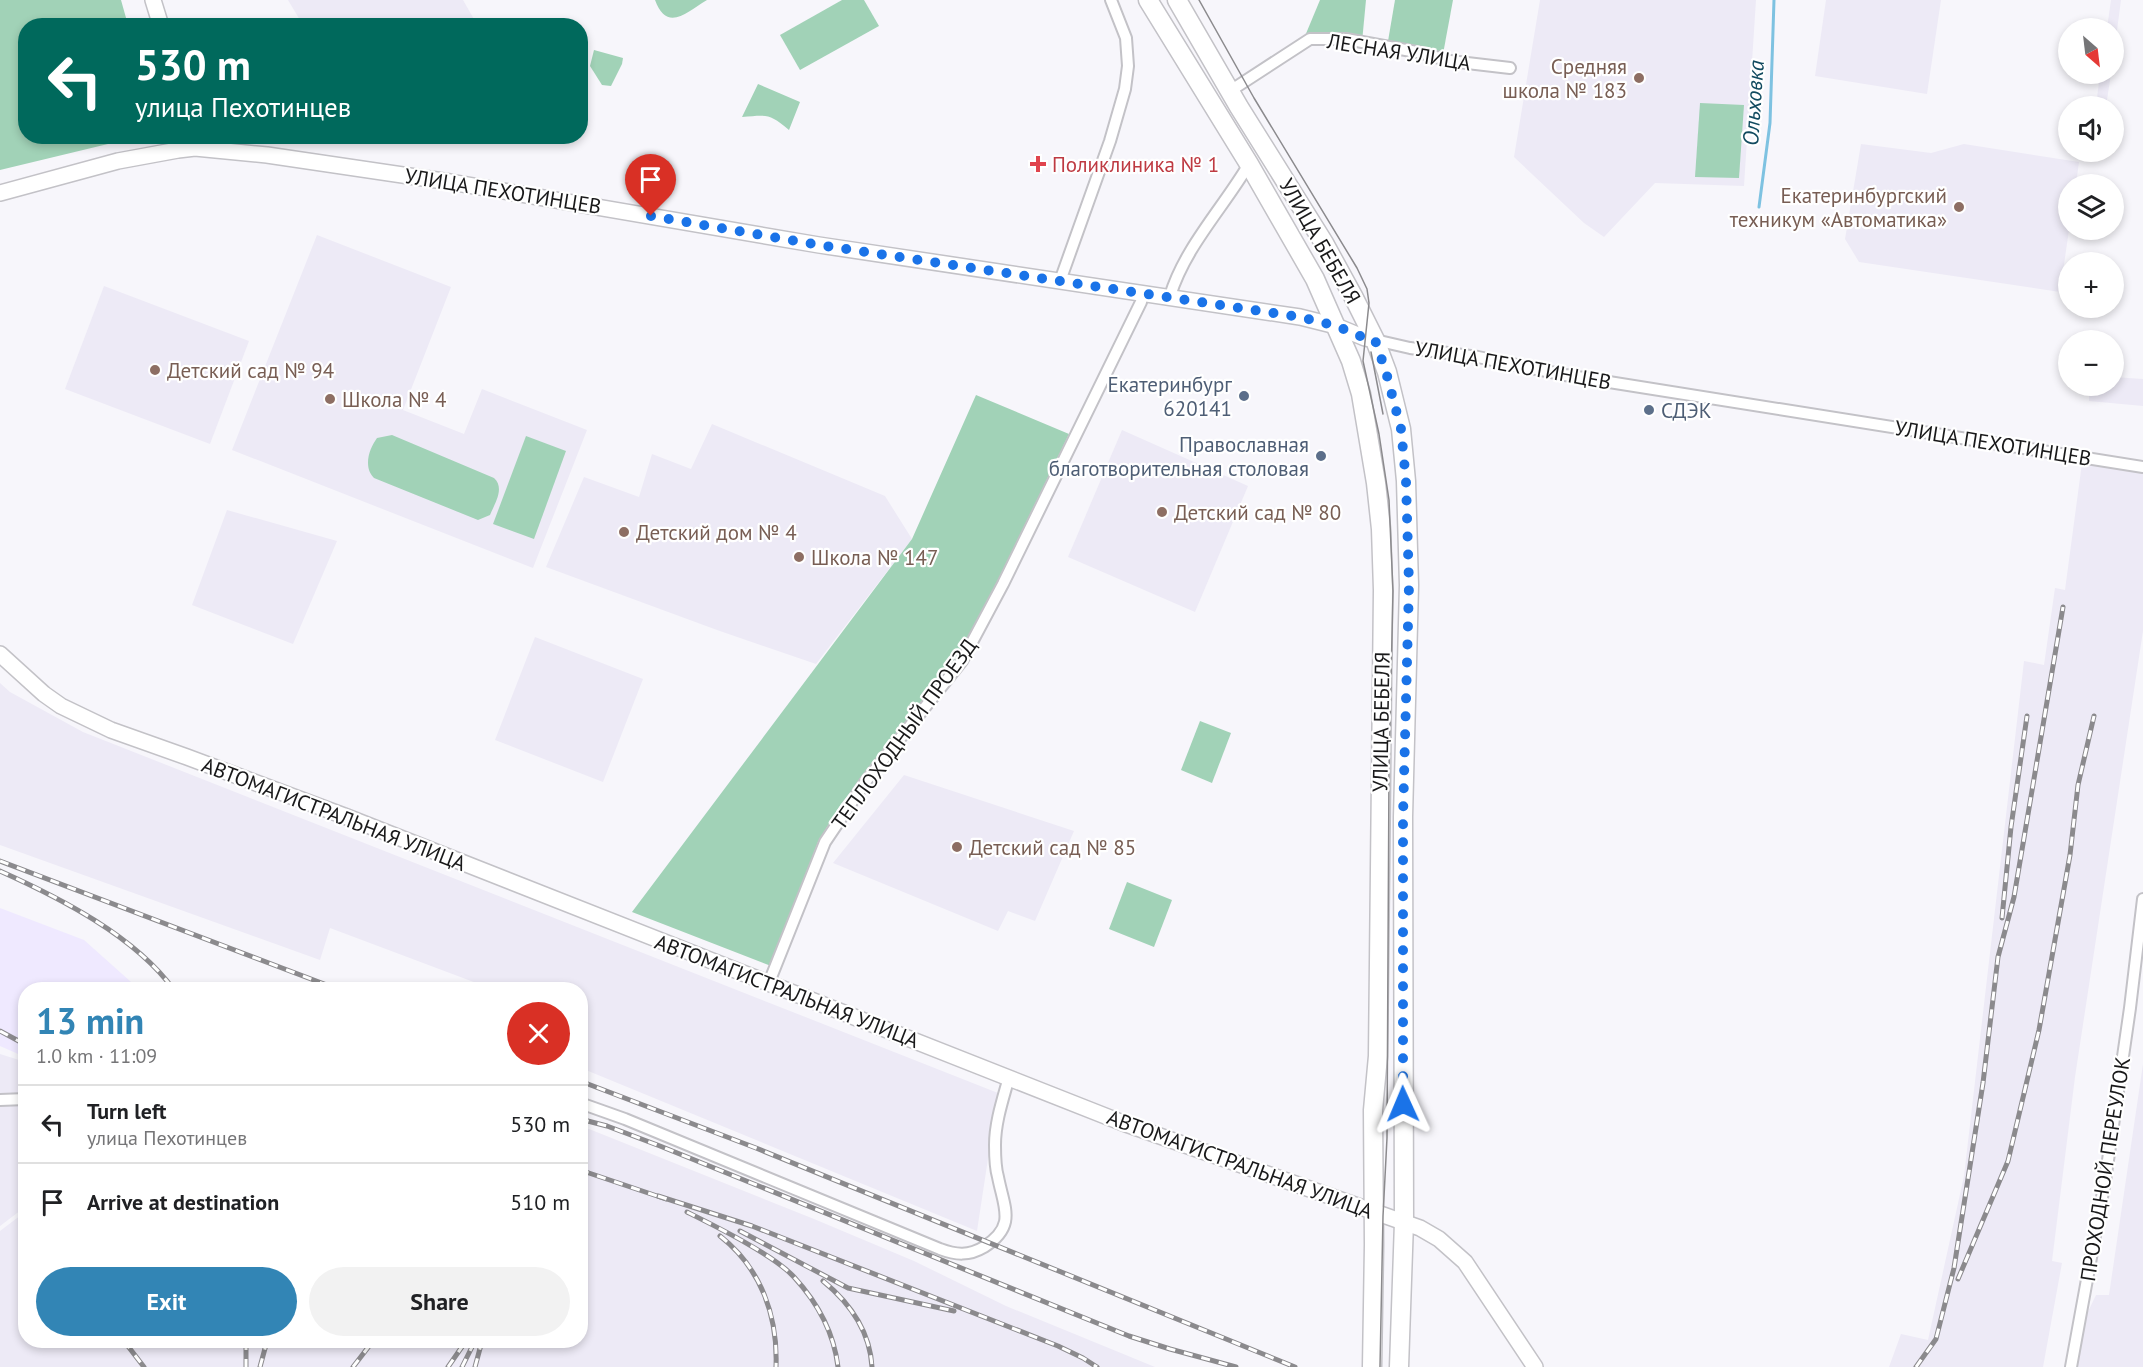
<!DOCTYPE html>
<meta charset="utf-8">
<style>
:root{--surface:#fff;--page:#f2f2f2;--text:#202124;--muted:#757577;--line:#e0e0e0;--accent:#3285b5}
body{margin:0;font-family:"PT Sans",sans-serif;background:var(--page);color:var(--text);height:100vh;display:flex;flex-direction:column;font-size:22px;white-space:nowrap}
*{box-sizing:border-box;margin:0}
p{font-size:20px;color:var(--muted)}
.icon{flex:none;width:33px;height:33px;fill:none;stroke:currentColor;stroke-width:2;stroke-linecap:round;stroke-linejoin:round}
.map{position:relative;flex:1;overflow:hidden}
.panel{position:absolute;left:18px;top:982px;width:570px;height:366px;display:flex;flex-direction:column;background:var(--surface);border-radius:24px;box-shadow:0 3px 9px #0003}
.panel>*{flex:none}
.top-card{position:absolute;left:18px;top:18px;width:570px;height:126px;border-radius:24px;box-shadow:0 3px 9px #0003;background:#00695c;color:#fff;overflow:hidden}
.needle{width:39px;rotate:152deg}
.buttons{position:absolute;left:2058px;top:18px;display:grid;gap:12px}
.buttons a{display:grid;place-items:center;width:66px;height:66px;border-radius:50%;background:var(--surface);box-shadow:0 3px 9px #0003;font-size:30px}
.pin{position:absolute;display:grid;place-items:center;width:51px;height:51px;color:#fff;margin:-62px -26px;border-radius:50% 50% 50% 0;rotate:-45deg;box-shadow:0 0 6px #0007}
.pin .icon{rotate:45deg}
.me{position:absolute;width:66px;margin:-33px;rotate:359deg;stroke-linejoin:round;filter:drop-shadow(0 0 4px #0008)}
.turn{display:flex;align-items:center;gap:21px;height:126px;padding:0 18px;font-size:27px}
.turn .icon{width:78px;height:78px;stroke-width:2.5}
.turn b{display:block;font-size:42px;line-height:51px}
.round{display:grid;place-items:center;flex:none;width:63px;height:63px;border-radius:32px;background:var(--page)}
.summary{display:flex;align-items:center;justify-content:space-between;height:102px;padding:0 18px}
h1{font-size:36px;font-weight:700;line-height:45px;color:var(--accent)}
.primary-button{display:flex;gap:12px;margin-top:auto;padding:12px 18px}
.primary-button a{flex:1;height:69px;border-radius:36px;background:var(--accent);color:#fff;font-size:24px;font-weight:700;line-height:69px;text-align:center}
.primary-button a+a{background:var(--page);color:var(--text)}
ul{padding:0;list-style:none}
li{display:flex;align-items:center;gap:18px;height:78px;padding:0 18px;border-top:2px solid var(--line)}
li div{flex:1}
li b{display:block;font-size:22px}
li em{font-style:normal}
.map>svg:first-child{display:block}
.commercial{fill:#efe9ff}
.built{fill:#edeaf6}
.green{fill:#a1d2b7}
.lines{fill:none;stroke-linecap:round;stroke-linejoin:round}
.stream{stroke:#7ec2e1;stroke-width:3}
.street-casing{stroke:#c3c2c7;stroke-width:14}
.secondary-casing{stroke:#c3c2c7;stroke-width:18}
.primary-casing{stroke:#c3c2c7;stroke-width:21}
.street{stroke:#fff;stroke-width:10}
.secondary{stroke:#fff;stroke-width:15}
.primary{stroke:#fff;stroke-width:18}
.tram{stroke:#8b8a8d;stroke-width:1.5}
.rail-casing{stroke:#8b8a8d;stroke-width:5}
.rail{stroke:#fff;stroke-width:3;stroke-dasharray:9;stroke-linecap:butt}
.route{stroke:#1a73e8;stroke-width:10;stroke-dasharray:0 18}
.education-dot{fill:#8d6e63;stroke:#fff;stroke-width:2}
.health-dot{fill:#e0444e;stroke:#fff;stroke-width:2}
.service-dot{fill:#5c6f8a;stroke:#fff;stroke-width:2}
.labels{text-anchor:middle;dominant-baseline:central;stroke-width:4.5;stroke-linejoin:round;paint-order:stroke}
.street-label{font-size:21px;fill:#19191a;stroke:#fff}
.education-label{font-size:21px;fill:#785e54;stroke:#fff;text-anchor:start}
.health-label{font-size:21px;fill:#be3a42;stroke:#fff;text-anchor:start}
.service-label{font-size:21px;fill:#4e5e75;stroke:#fff;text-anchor:end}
.water-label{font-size:22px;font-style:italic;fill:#124b60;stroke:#fff}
</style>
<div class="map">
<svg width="2143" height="1367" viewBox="0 0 2143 1367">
<rect width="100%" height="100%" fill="#f7f6fb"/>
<!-- commercial -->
<polygon class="commercial" points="0,908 84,940 131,982 128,988 118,983 114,990 26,990 25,1057 0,1046"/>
<!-- built -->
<g class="built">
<polygon points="288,0 463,0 475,21 467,26 303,25"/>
<polygon points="1540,0 1756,0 1744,186 1655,183 1604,237 1584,223 1514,157"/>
<polygon points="1826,0 1941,0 1927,94 1815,76"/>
<polygon points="2111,0 2121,0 2114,53 2114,28 2107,28"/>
<polygon points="2100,74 2111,74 2106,106 2096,106"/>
<polygon points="1861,144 1931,153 1964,144 2079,162 2076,184 2068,184 2069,230 2060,292 1859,262 1845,239"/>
<polygon points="317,235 451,287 403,410 464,434 482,389 587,430 533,568 232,450"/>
<polygon points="104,286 249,341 210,444 65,389"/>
<polygon points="2114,377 2143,379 2143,406 2089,401 2089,386 2114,386"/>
<polygon points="712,424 885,496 912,539 816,664 717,630 546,567 584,477 639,497 652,454 691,469"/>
<polygon points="1122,430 1248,486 1195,612 1068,557"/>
<polygon points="2082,463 2143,473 2143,631 2075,1077 2052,1261 2062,1263 2043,1367 1889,1367 1901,1334 1928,1340 1964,1176 2024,661 2044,665 2055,588 2065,590"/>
<polygon points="227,510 337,541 293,644 192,605"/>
<polygon points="535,637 643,679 603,782 495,740"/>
<polygon points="0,683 10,692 83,732 998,1093 977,1231 581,1068 580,990 495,990 330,928 320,960 0,845"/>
<polygon points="904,775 1074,831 1035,921 1008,911 998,931 833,863"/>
<polygon points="0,1054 19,1060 23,1128 26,1132 25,1207 0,1226"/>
<polygon points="2143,1064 2143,1367 2076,1367 2083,1322 2096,1295 2109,1295"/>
<polygon points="581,1128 589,1129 814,1219 914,1261 1006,1306 1155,1367 0,1367 0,1231 25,1212 26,1341 580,1341"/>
</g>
<!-- green -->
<g class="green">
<polygon points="0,0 121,0 128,25 26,26 26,136 137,137 0,170"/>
<path d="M655,0H707C687,12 667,33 655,0Z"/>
<polygon points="842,0 864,0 879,26 800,70 780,35"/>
<polygon points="1320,0 1366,0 1362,42 1305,36"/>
<polygon points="1395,0 1453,0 1443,54 1387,47"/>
<polygon points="594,50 623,58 622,64 611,86 602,85 590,66"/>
<path d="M758,84L800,102L789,130C769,113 767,115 742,117Z"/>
<polygon points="1700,103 1744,105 1739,178 1695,177"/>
<polygon points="976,395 1069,434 974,630 937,686 841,804 818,842 771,966 632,912 912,539"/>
<path d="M392,435L494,478C505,488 495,503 490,515L478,520L374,478C363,467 369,449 377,438Z"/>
<polygon points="526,436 566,451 534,539 493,524"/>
<polygon points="1200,721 1231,733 1212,783 1181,770"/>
<polygon points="1127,882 1172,900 1154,947 1109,929"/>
</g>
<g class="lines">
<!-- stream -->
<polyline class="stream" points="1759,207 1770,123 1774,0"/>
<defs>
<g id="street">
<polyline points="1230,91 1310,39 1346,39 1422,53 1450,61 1510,68"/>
<polyline points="1060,281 1110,141 1125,89 1128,66 1126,38 1111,0"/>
<path d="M1170,296C1185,247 1223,208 1249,164"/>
<polyline points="1375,340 1410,348 1478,357 1565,375 2143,467"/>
<polyline points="768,985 825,842 866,781 962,661 1003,584 1141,302 1143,293"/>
<polyline points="0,1100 26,1099"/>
<path d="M580,1103L625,1119L940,1249C956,1255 969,1256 984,1247C1017,1226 1004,1208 998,1177C995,1167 995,1156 995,1145C995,1122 1003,1099 1009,1077"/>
<polyline points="2071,1367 2105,1181 2130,1008 2143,899"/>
</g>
<g id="secondary">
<polyline points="153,0 161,26"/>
<polyline points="0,193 118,161 178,150 195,148 267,155 450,182 819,245 1300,317 1336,326 1365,338 1375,340"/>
<polyline points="0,654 44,694 61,706 111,730 187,757 347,817 1123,1123 1420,1228 1439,1239 1465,1262 1535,1367"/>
</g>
<g id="primary">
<polyline points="1148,0 1249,164 1315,279 1351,361 1361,394 1376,483 1381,529 1383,590 1378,1056 1373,1110 1374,1245 1372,1367"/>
<polyline points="1177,0 1239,107 1324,243 1353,296 1375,340 1387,372 1401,429 1406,481 1409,585 1403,817 1404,1222 1399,1367"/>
</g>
</defs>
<!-- street casing -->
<use href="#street" class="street-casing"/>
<!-- secondary casing -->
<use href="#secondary" class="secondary-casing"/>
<!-- primary casing -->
<use href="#primary" class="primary-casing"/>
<!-- street -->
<use href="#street" class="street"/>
<!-- secondary -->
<use href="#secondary" class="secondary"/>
<!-- primary -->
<use href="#primary" class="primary"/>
<!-- tram -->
<g class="tram">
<polyline points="1199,0 1254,98 1357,268 1367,289 1369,303 1363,361 1379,434 1389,500 1393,591 1389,771 1387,1138 1383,1216 1380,1367"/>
<polyline points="1371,352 1383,414"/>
</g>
<defs>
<g id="rail">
<polyline points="0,861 340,990"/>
<path d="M0,871C60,898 135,936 174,990"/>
<polyline points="2002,918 2011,827 2027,716"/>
<polyline points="0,1031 26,1045"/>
<polyline points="580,1081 756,1148 1295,1367"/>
<polyline points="580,1119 607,1126 660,1146 1129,1336 1170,1349 1236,1367"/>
<polyline points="580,1170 666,1199"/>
<polyline points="658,1196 752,1226 1058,1346 1083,1358 1097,1367"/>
<path d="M687,1212C715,1226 774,1255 794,1277C817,1302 834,1333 838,1367"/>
<polyline points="740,1231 848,1288 954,1311"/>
<path d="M720,1236C761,1268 778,1316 776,1367"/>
<polyline points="1958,1279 2008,1161 2039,1030 2070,855 2078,785 2094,716"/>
<path d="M823,1281C850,1303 870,1332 872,1367"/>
<polyline points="124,1341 144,1367"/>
<polyline points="246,1341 246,1367"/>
<polyline points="260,1367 267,1341"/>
<polyline points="353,1367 373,1341"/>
<polyline points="448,1367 466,1341"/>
<polyline points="462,1367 475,1341"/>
<polyline points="475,1367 482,1341"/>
<polyline points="1916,1367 1936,1339 1954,1268 1983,1083 1998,957 2014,897 2063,607"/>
</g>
</defs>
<!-- rail casing -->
<use href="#rail" class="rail-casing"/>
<!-- rail -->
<use href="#rail" class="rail"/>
</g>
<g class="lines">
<!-- route -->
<polyline class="route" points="651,216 819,245 1300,317 1336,326 1365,338 1375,340 1386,372 1401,429 1406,481 1409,585 1403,817 1403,1104"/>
</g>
<!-- markers -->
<g class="education-dot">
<circle cx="1639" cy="78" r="6"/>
<circle cx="1959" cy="207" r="6"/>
<circle cx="155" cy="370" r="6"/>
<circle cx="330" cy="399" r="6"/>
<circle cx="1162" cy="512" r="6"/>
<circle cx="624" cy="532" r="6"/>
<circle cx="799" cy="557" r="6"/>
<circle cx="957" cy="847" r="6"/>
</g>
<path class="health-dot" d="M1035 155h6v6h6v6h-6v6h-6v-6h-6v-6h6z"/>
<g class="service-dot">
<circle cx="1244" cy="396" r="6"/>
<circle cx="1649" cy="410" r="6"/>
<circle cx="1321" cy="456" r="6"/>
</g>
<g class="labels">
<!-- street labels -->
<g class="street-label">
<text transform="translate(1399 52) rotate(9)">ЛЕСНАЯ УЛИЦА</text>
<text transform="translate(503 191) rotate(9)">УЛИЦА ПЕХОТИНЦЕВ</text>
<text transform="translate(1320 241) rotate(60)">УЛИЦА БЕБЕЛЯ</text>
<text transform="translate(1513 365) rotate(10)">УЛИЦА ПЕХОТИНЦЕВ</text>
<text transform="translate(1993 443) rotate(9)">УЛИЦА ПЕХОТИНЦЕВ</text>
<text transform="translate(1381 722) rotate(-89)">УЛИЦА БЕБЕЛЯ</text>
<text transform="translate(904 734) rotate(-54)">ТЕПЛОХОДНЫЙ ПРОЕЗД</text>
<text transform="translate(334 814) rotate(21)">АВТОМАГИСТРАЛЬНАЯ УЛИЦА</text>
<text transform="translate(787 991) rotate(21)">АВТОМАГИСТРАЛЬНАЯ УЛИЦА</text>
<text transform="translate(1240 1164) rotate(20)">АВТОМАГИСТРАЛЬНАЯ УЛИЦА</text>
<text transform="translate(2105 1169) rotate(-81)">ПРОХОДНОЙ ПЕРЕУЛОК</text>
</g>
<!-- education labels -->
<g class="education-label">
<text x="1627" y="66" text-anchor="end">Средняя<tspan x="1627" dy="24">школа № 183</tspan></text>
<text x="1947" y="195" text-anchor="end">Екатеринбургский<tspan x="1947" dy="24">техникум «Автоматика»</tspan></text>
<text x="167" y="370">Детский сад № 94</text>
<text x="342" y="399">Школа № 4</text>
<text x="1174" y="512">Детский сад № 80</text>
<text x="636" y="532">Детский дом № 4</text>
<text x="811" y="557">Школа № 147</text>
<text x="969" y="847">Детский сад № 85</text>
</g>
<!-- health labels -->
<g class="health-label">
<text x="1052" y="164">Поликлиника № 1</text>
</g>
<!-- service labels -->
<g class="service-label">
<text x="1232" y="384">Екатеринбург<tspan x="1232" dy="24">620141</tspan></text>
<text x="1661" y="410" text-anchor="start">СДЭК</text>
<text x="1309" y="444">Православная<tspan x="1309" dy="24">благотворительная столовая</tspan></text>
</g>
<!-- water labels -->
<g class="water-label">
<text transform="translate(1753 103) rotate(-86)">Ольховка</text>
</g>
</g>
</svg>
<div class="buttons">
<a><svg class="needle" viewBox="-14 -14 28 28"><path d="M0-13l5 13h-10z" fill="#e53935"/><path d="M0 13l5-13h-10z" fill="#757577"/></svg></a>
<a><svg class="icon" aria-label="sound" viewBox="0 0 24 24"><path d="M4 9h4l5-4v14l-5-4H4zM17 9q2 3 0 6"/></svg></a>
<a><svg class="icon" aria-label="layers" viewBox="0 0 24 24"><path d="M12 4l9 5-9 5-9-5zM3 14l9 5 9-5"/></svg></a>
<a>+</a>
<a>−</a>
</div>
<div class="pin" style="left:651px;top:216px;background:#d93025"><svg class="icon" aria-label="arrive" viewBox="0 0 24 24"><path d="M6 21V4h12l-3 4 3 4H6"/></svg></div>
<svg class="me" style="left:1403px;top:1104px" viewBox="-20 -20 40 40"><path d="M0-17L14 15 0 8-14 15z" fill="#1a73e8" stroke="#fff" stroke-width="4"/></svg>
<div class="top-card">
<div class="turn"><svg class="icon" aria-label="left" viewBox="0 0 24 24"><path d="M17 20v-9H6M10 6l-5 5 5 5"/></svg><div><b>530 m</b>улица Пехотинцев</div></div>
</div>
<section class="panel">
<div class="summary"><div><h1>13 min</h1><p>1.0 km · 11:09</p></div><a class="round" style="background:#d93025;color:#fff"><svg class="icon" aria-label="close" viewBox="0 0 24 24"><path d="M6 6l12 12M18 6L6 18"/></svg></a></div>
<ul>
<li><svg class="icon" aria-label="left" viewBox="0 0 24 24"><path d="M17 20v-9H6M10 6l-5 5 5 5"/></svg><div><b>Turn left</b><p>улица Пехотинцев</p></div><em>530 m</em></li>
<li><svg class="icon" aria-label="arrive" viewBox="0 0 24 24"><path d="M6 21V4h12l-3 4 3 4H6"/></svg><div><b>Arrive at destination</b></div><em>510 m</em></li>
</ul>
<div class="primary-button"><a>Exit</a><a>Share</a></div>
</section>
</div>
